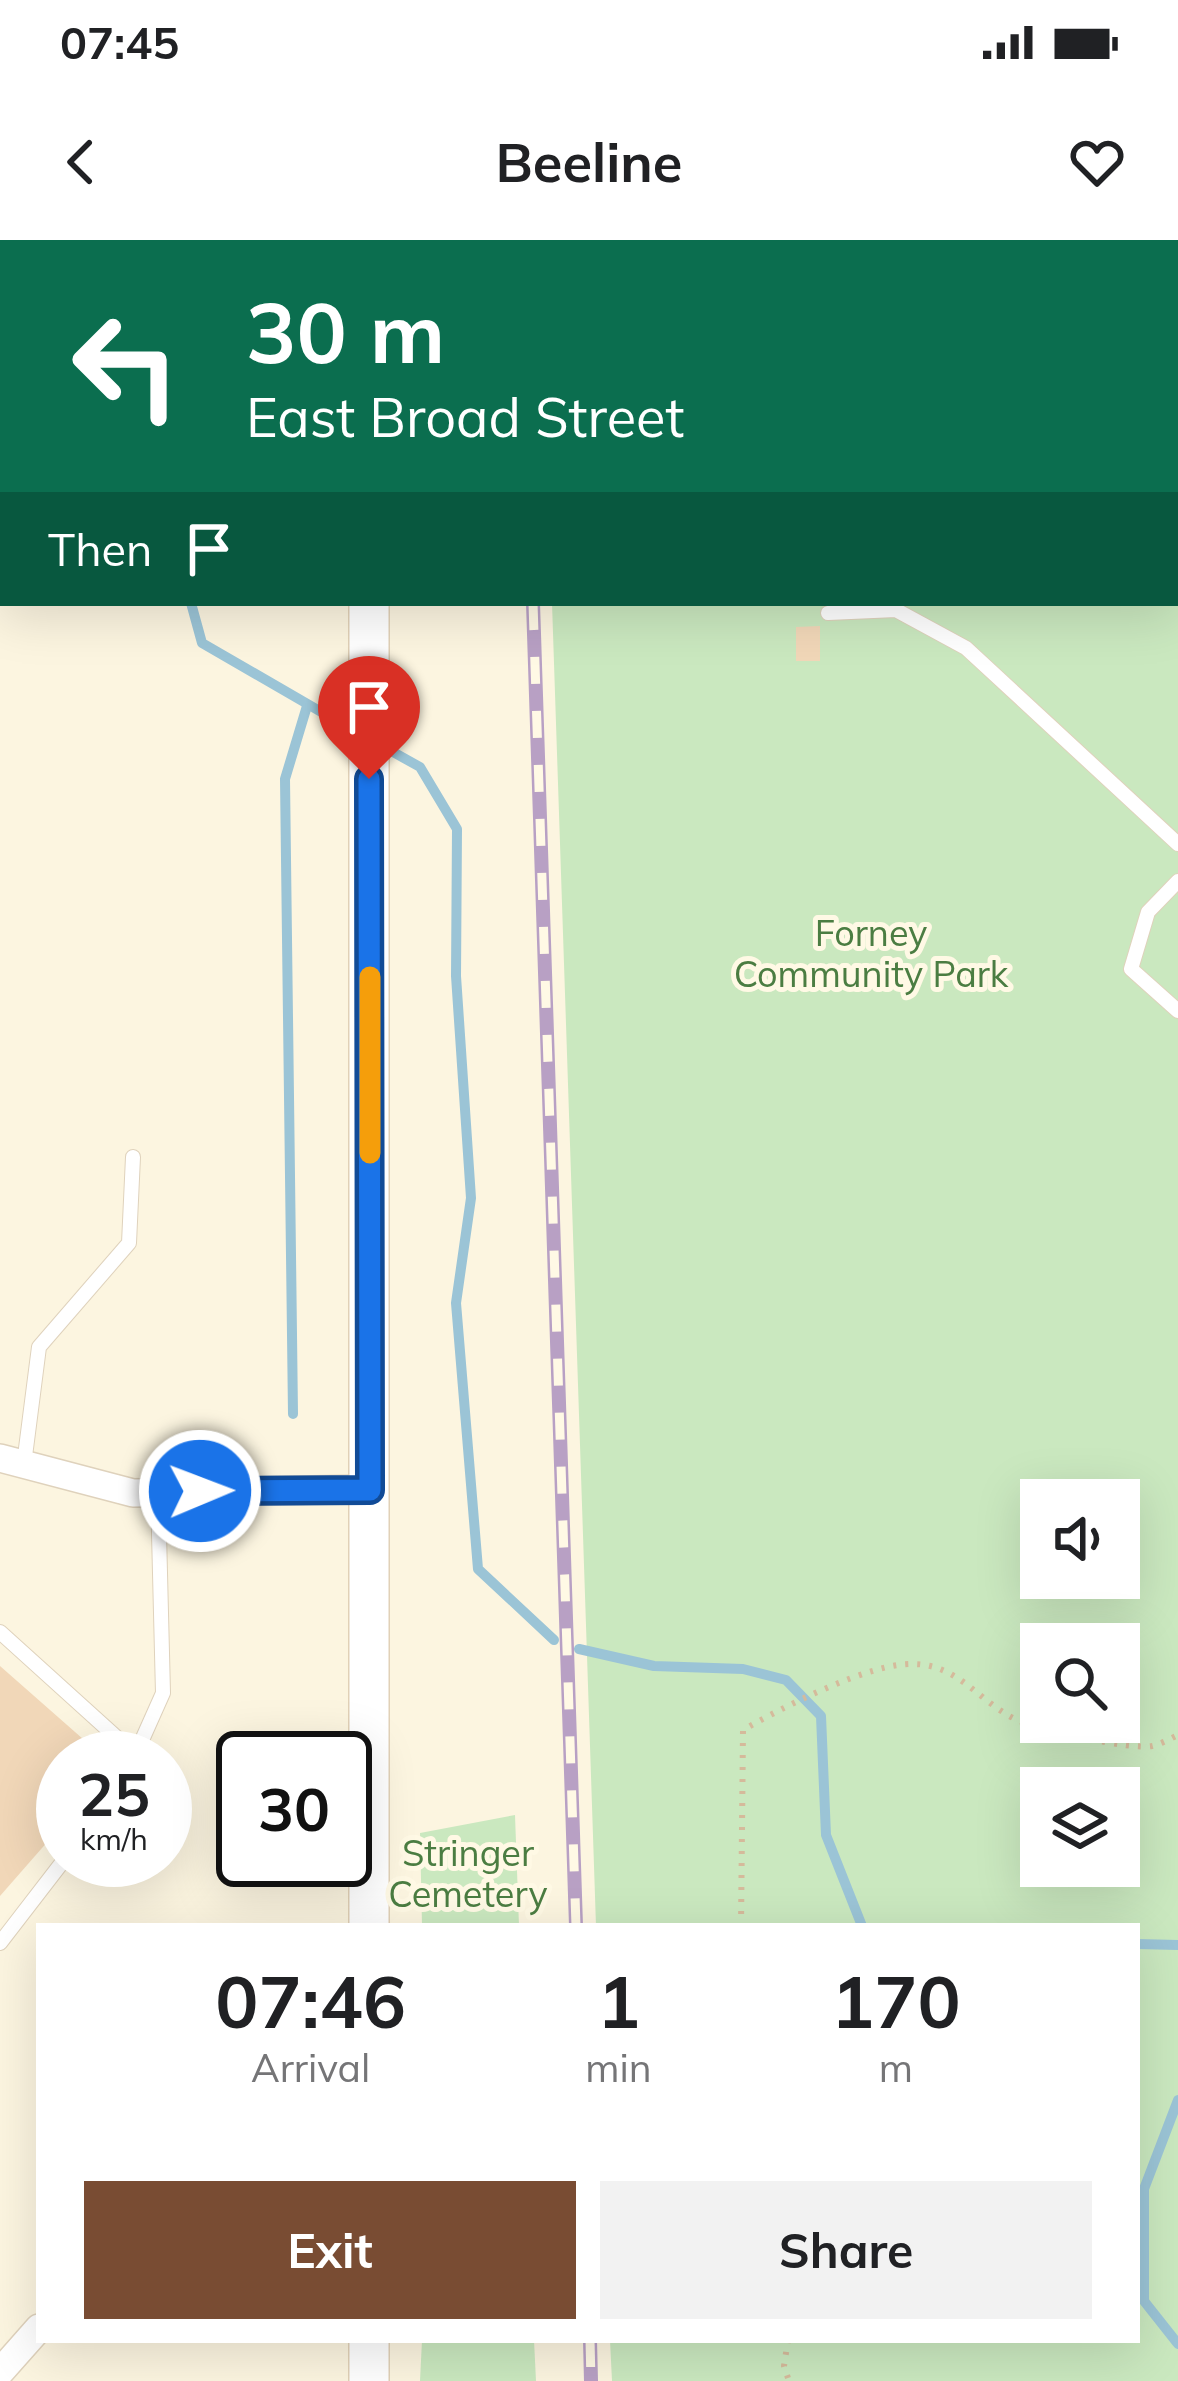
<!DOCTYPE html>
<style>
:root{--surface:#fff;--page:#f2f2f2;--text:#202124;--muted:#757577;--accent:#794c33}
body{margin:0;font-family:Mulish,sans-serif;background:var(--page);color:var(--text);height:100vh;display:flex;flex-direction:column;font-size:45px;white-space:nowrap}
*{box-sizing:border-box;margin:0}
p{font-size:39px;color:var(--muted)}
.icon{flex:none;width:66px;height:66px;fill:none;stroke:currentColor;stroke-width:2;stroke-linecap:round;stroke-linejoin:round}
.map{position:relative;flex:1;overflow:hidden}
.side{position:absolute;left:36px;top:1683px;width:1104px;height:420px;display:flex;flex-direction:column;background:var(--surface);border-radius:0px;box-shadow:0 12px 48px #0002}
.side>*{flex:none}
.top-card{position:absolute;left:0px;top:0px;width:1179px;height:366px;box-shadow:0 12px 48px #0002;background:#0b6e4f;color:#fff;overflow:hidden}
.controls{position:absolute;left:1020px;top:1239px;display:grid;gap:24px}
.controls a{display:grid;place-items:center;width:120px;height:120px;border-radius:0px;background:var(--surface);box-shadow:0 12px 48px #0002;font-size:60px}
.speed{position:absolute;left:36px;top:1491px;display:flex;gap:24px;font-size:60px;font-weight:700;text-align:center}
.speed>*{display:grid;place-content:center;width:156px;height:156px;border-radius:50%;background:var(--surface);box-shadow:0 12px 48px #0002;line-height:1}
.speed small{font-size:30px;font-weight:400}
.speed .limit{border:6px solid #111;border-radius:18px;background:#fff;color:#111}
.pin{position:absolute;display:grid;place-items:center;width:102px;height:102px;color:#fff;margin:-123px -51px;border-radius:50% 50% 50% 0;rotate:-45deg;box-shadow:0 0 12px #0007}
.pin .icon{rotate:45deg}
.me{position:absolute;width:132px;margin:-66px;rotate:89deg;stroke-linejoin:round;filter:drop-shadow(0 0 9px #0008)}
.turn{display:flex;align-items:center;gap:42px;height:252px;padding:0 48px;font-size:54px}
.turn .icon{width:156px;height:156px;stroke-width:2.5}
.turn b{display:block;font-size:84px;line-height:102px}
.then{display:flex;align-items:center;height:114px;padding:0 48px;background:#0003;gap:24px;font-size:45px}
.eta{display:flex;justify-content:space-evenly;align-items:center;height:204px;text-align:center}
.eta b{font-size:72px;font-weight:700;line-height:84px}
.cta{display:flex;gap:24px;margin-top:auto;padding:24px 48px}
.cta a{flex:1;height:138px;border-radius:0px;background:var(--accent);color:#fff;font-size:48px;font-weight:700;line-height:138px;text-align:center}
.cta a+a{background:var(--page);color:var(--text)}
.status{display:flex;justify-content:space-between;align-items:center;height:84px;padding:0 60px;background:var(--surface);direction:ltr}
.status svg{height:33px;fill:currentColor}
header{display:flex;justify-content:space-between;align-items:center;height:156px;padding:0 48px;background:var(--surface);font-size:54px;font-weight:700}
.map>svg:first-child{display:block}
.green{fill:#cae8bf;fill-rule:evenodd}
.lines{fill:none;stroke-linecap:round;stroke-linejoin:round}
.stream{stroke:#9bc4d6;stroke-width:10}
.building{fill:#f1d7b8}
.service-casing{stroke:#dfd2bc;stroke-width:16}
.minor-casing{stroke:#dfd2bc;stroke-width:30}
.secondary-casing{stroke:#e1d1b7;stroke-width:42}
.path{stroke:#d5ba9b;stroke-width:6;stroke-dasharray:3 9;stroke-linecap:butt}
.service{stroke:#fff;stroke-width:14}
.minor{stroke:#fff;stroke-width:27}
.secondary{stroke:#fff;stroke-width:39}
.rail-casing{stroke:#b8a0c4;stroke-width:14}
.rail{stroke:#fff9e5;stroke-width:9;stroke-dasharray:27;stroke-linecap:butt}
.route-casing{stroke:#114b97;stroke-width:30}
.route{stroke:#1a73e8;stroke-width:21}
.slow{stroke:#f59e0b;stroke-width:21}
.labels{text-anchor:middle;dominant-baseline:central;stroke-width:10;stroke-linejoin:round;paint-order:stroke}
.park-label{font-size:36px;fill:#4b7d42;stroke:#fff9e5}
</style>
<div class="status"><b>07:45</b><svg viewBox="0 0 49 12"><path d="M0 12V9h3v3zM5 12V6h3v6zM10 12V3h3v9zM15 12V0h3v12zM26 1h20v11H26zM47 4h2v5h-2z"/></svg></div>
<header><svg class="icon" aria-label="back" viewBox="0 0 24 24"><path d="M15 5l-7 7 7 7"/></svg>Beeline<svg class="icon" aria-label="heart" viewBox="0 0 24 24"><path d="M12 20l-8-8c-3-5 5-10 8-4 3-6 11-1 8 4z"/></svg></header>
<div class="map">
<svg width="1178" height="2141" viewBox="0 0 1178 2141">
<rect width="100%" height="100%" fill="#fcf5e0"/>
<!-- green -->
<g class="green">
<path d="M644,0H1178V2141H612L610,2100H1137V1686H596L552,363H1176V3H613ZM1041,1260H1119V1338H1041ZM1041,1404H1119V1482H1041ZM1041,1548H1119V1626H1041Z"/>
<polygon points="515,1575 519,1686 422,1686 420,1593"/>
<polygon points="422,2100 534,2100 536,2141 420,2141"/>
</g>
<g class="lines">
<!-- stream -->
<g class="stream">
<polyline points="191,363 202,403 361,495"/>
<polyline points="377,503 420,527 457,589 456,736 471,958 456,1063 478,1329 554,1400"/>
<polyline points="293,1174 285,539 307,466"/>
<polyline points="579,1409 654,1426 743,1429 786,1440 821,1476 826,1595 862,1686"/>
<polyline points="1137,1704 1178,1705"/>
<polyline points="1178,1860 1144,1949 1144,2061 1178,2104"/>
</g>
</g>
<!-- building -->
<g class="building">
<polygon points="820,386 820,421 796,421 796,387"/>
<polygon points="0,1426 100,1514 97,1518 63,1518 63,1584 0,1656"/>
</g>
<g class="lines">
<defs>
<g id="service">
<polyline points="828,373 896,370 966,408 1178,604"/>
<polyline points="1178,641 1148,672 1131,729 1178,771"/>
<polyline points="24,1224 39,1107 129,1003 133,917"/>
<polyline points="0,1392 136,1515"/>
<polyline points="134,1518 163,1453 158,1253"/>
<polyline points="0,1703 64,1620"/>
</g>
<g id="minor">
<polyline points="0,1218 133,1253 370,1249"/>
<polyline points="0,2132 39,2088"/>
</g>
<g id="secondary">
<polyline points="368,0 368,3"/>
<polyline points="369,363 369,1686"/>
<polyline points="369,2100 369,2141"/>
</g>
</defs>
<!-- service casing -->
<use href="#service" class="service-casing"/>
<!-- minor casing -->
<use href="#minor" class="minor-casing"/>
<!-- secondary casing -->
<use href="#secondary" class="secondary-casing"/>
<!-- path -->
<g class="path">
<path d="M741,1686L743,1490C781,1468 871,1422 914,1424C959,1425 979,1462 1017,1480C1038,1490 1130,1510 1152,1506C1161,1504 1170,1499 1178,1495"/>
<polyline points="788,2100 784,2126 789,2141"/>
</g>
<!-- service -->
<use href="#service" class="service"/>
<!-- minor -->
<use href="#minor" class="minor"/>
<!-- secondary -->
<use href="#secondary" class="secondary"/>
<defs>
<g id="rail">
<polyline points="521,0 521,3"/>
<polyline points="533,363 576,1686"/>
<polyline points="590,2100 591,2141"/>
</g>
</defs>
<!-- rail casing -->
<use href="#rail" class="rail-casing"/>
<!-- rail -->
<use href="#rail" class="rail"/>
</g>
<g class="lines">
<defs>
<polyline id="route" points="200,1251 370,1250 369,539"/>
</defs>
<!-- route casing -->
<use href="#route" class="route-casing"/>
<!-- route -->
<use href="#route" class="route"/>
<!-- slow -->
<polyline class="slow" points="370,737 370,913"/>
</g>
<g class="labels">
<!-- park labels -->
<g class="park-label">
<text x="871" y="692">Forney<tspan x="871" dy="41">Community Park</tspan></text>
<text x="468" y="1612">Stringer<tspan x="468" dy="41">Cemetery</tspan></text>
</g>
</g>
</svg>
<div class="controls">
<a><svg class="icon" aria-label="sound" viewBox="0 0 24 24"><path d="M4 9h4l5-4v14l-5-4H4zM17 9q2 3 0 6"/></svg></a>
<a><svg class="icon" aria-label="search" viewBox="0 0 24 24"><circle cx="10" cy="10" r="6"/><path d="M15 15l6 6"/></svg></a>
<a><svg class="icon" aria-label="layers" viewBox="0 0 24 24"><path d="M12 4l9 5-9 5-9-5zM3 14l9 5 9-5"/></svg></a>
</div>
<div class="speed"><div>25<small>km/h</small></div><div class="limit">30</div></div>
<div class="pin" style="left:369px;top:539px;background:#d93025"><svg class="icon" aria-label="arrive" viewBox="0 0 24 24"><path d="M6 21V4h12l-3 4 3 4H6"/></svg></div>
<svg class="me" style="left:200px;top:1251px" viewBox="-20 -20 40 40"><circle r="17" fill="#1a73e8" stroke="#fff" stroke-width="3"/><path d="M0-11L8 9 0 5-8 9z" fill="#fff"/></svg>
<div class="top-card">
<div class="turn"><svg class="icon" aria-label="left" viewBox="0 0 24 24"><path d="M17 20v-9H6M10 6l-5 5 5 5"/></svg><div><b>30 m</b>East Broad Street</div></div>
<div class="then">Then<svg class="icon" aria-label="arrive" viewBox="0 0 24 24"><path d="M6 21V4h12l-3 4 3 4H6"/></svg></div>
</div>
<section class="side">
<div class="eta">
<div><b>07:46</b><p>Arrival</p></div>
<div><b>1</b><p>min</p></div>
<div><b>170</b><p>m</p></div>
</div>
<div class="cta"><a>Exit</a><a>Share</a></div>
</section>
</div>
